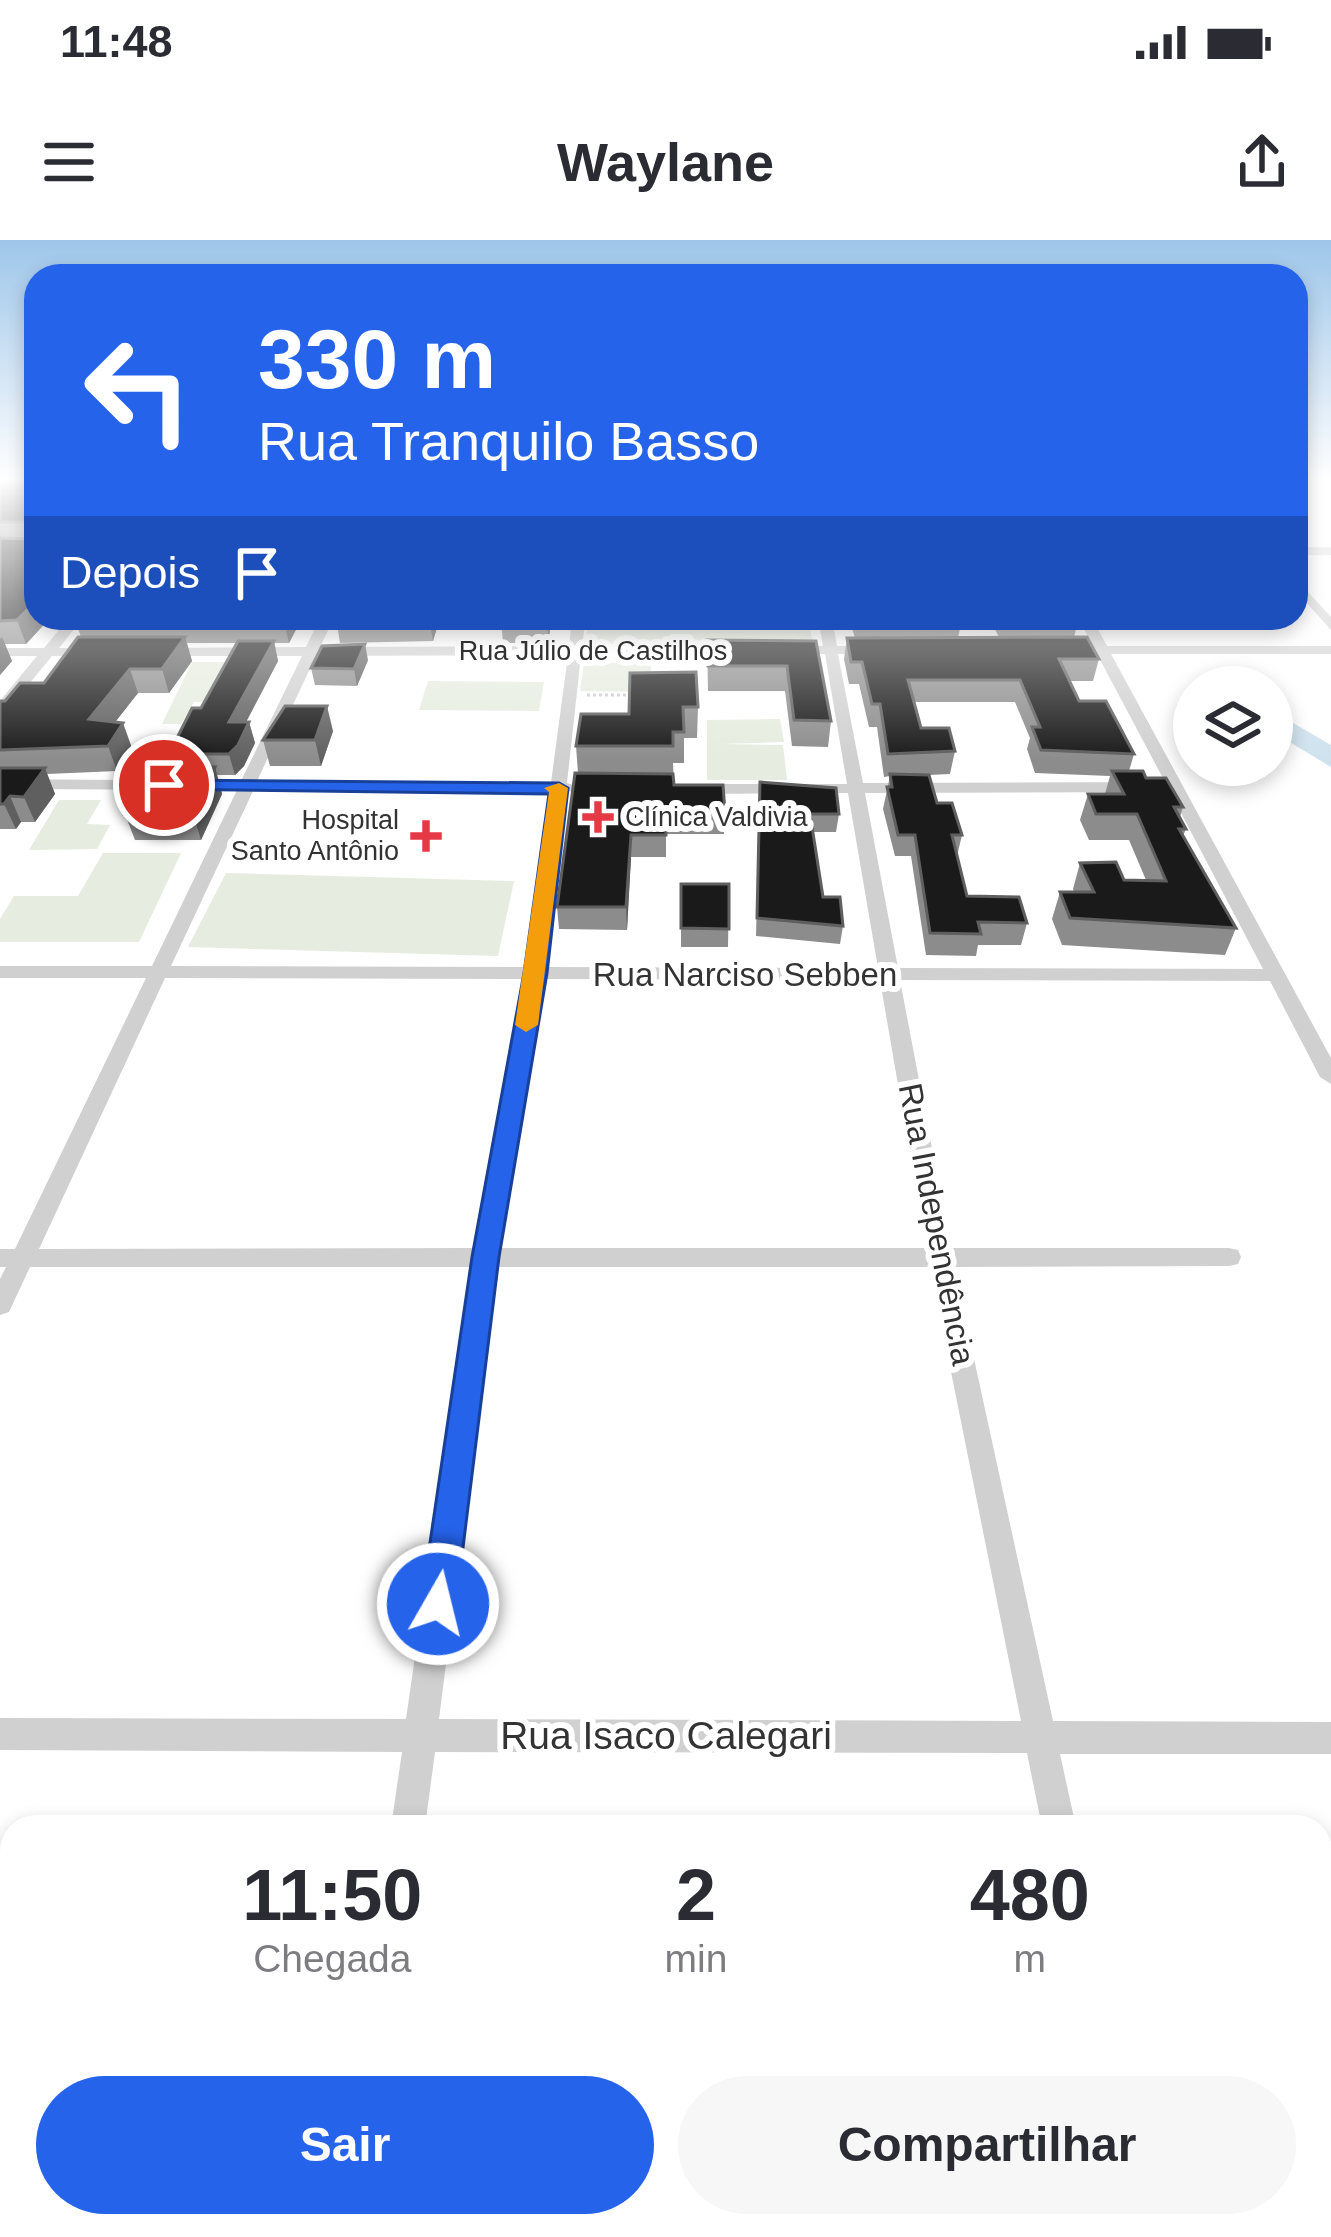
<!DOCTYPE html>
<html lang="pt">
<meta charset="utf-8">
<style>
:root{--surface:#fff;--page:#f7f7f7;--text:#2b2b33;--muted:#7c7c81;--accent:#2563eb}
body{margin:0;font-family:Arial,sans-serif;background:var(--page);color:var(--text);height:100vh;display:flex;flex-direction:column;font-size:45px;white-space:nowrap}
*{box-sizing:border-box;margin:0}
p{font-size:39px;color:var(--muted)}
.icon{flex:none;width:66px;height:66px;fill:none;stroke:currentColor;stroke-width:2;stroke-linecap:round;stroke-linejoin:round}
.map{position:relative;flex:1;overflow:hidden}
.side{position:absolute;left:0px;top:1575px;width:1332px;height:423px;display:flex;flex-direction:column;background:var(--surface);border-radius:36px 36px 0 0;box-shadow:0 6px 18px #0003}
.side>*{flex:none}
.guide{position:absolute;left:24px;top:24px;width:1284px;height:366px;border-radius:36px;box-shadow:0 6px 18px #0003;background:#2563eb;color:#fff;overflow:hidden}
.buttons{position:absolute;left:1173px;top:426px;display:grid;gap:24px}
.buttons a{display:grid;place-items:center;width:120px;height:120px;border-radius:50%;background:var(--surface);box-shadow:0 6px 18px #0003;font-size:60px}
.pin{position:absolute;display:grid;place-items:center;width:102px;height:102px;color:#fff;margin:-51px;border:6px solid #fff;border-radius:50%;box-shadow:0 3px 12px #0007}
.me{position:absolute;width:132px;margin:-66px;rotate:8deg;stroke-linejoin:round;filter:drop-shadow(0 0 9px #0008)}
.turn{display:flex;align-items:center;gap:42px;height:252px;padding:0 36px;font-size:54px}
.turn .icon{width:156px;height:156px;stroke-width:2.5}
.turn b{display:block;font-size:84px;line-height:102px}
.then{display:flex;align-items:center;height:114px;padding:0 36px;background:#0003;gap:24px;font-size:45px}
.eta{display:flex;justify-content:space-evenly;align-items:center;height:204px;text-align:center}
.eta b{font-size:72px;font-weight:800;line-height:84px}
.primary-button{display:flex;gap:24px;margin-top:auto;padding:24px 36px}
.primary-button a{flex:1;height:138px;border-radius:72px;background:var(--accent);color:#fff;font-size:48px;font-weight:800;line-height:138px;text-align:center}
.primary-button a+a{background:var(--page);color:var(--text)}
.status{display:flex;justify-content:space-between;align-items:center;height:84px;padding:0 60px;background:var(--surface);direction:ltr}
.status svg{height:33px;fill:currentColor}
header{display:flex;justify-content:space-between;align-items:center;height:156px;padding:0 36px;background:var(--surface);font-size:54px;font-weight:800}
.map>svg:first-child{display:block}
.green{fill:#e6ecdf}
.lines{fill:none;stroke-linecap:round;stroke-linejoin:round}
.river{fill:#cfe2ee;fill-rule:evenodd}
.path{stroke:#cdcdcd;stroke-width:3;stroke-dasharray:3 3;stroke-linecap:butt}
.minor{fill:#d0d0d0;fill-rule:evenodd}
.wall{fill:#8c8c8c}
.shaded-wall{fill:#5f5f5f}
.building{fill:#1a1a1a;stroke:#5f5f5f;stroke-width:3}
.route{fill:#2563eb;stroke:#184099;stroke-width:3}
.slow{fill:#f59e0b}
.poi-dot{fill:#e63946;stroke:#fff;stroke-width:4.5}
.labels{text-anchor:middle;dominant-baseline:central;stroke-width:12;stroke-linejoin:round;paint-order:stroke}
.far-street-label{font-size:27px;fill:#333;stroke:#fff}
.far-poi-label{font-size:27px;fill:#333;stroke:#fff;text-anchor:start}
.street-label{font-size:33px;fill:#333;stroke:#fff}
.near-street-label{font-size:39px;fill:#333;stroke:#fff}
</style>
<div class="status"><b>11:48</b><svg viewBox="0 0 49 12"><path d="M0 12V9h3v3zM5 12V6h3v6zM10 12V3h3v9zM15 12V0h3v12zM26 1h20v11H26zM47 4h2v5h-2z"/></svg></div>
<header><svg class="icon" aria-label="menu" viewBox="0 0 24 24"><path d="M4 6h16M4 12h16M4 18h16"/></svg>Waylane<svg class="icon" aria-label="share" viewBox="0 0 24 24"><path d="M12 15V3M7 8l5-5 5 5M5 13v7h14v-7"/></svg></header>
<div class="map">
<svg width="1331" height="1997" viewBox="0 0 1331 1997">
<rect width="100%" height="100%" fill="#fff"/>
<!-- green -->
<g class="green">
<polygon points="588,378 808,378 813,404 586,404"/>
<polygon points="192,422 231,422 209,462 194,462 181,484 162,484"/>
<polygon points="584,423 651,423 650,452 580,451"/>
<polygon points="428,441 544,442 539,471 419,470"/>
<polygon points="780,479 784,502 722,504 783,505 787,540 707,540 707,480"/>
<polygon points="59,560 101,560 87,584 110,585 97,609 29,610"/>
<polygon points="103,613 181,613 139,702 0,702 0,679 14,656 78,656"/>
<polygon points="226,633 514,641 498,716 188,707"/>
</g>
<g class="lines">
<!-- river -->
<polygon class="river" points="1288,480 1331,505 1331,527 1278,495 1274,489 1278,483"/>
<!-- path -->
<polyline class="path" points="587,455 636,455"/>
<!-- minor -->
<g class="minor">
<rect x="1296" y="307" width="35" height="8"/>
<polygon points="1296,339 1331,377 1331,390 1296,351"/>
<polygon points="69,378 83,378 59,408 99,408 106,412 104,415 52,416 5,473 0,474 0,461 37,416 0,416 0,408 44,408"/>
<path d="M320,378H334L320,407L569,406L572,378H586L582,406H735L742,410L735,414L581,415L567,543L582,548L565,553L545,727L878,728L848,553L692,554L684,549L692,544H847L825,414H787L780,410L787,406H823L818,378H832L837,406H879L886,410L879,414H838L863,543L1165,542L1097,414H1063L1056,410L1063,406H1093L1078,378H1092L1107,406H1331V414H1111L1331,818V844L1320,837L1270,741L900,740L951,1008H1229L1238,1010L1241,1017L1238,1024L1229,1026L954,1027L1053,1481L1331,1482V1514H1060L1076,1587H1042L1027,1513L435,1512L425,1587H391L402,1512L0,1510V1478L406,1479L471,1027H30L9,1072L0,1075V1039L6,1027H0V1009H15L146,738H0V726H152L237,550L0,549V539L241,541L302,416H157L150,412L157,408L306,407ZM568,415L551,543L257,541L316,416ZM253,551L549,553L526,727L171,726ZM1170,552L1263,729L898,728L865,553ZM165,738L524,739L474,1008L39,1009ZM544,739L880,740L926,1008H499ZM496,1027H930L1021,1481L439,1479Z"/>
<polygon points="333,1986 375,1986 373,1997 331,1997"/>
<polygon points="1116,1986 1158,1986 1160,1997 1118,1997"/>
</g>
</g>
<!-- wall -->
<g class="wall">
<polygon points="0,242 31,246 36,378 50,378 26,404 5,404 12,421 0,435"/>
<polygon points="302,378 289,403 274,403 278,421 246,482 249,482 255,503 244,526 235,535 217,535 222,554 201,600 135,600 125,574 155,534 173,527 169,514 201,468 237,403 187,403 192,421 169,453 138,453 115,482 132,508 117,531 47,534 55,554 35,582 21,582 16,589 0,589 0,461 5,461 44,443 81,397 75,380"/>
<polygon points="336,378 440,378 433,401 340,403"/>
<polygon points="501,378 552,378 548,403 503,403"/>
<polygon points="849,378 962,378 958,398 999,397 989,378 1079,378 1074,397 1099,419 1093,441 1070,441 1079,461 1134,514 1129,531 1146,538 1183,567 1180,577 1186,589 1183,596 1236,688 1225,715 1062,705 1052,679 1060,652 1074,652 1073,649 1080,623 1124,640 1146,640 1129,600 1089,600 1080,580 1088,554 1105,554 1110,536 1035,533 1027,509 1030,498 1015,462 914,462 921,488 955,511 950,534 929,535 937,563 962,595 957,616 967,656 1027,683 1021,705 978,705 976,716 926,715 911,616 895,616 883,569 890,536 884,537 877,487 869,487 859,444 849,444 844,419 847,398 855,398"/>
<polygon points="707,400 816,401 831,481 828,507 792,506 785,451 708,451"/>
<polygon points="368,420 357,446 315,445 311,428"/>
<polygon points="630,433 698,467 697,498 684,498 684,523 673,523 674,545 725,572 724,594 666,594 666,617 631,617 627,690 559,689 557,667 578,533 576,506 629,474"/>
<polygon points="333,491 321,526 270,526 263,500"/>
<polygon points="760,542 839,574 836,592 813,592 823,657 843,686 840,704 756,696"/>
<polygon points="681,644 729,644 728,707 681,707"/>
</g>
<!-- shaded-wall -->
<g class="shaded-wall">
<polygon points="36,361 36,378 50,378 26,404 17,380"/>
<polygon points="284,378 302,378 289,403 283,379"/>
<polygon points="429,378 440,378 433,401"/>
<polygon points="547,378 552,378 548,403 547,379"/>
<polygon points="2,397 12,421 0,435 0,399"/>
<polygon points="185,397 192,421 169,453 162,429"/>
<polygon points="274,401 278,421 235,503 229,482"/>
<polygon points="365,404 368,420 357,446 354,429"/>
<polygon points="130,429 138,453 98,504 89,479"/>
<polygon points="327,466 333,491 321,526 315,500"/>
<polygon points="249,482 255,503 244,526 235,535 229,514"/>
<polygon points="123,483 132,508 117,531 108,506"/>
<polygon points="215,527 222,554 201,600 193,574"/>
<polygon points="45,528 55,554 35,582 24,557"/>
<polygon points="10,556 21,582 16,589 4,564"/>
<polygon points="631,595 631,617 627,690 626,667"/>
</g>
<!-- building -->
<g class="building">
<polygon points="0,242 23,242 31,246 36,246 36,361 17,380 0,381 0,298 28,299 33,286 28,282 0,282"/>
<polygon points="76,378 284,378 75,380"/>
<polygon points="336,378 423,378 335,379"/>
<polygon points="78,397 185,397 162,429 130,429 89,479 123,483 108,506 0,510 0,461 5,461 20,443 44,443"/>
<polygon points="1087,397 1099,419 1059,419 1079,461 1106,461 1134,514 1041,510 1032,487 1040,487 1020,440 908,440 921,488 949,488 955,511 888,514 880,464 872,464 862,422 851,422 847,398"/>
<polygon points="707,400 816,401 831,481 794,480 787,426 708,426"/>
<polygon points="238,401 274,401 229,482 249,482 238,505 229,514 169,514 192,468 201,468"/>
<polygon points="365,404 354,429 311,428 322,406"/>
<polygon points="696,432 698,467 683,467 684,492 673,492 673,506 576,506 581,474 629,474 630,433"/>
<polygon points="285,466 327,466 315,500 263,500"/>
<polygon points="159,527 215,527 193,574 125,574 147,534 155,534"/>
<polygon points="0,528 45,528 24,557 10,556 4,564 0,564"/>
<polygon points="1112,531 1143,531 1146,538 1166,538 1183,567 1174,567 1186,589 1179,589 1236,688 1070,678 1060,652 1094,652 1080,623 1116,622 1124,640 1166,641 1137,574 1096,574 1088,554 1124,554"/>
<polygon points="575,533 673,534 674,545 723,545 725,572 666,572 666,595 631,595 626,667 557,667"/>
<polygon points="890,534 929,535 937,563 952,563 962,595 952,595 967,656 1019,657 1027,683 978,682 981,694 930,693 915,595 898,595 887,547 892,547"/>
<polygon points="760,542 836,548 839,574 810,574 823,657 840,657 843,686 757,678"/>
<polygon points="681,644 729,644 729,689 681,688"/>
</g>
<!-- sky -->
<linearGradient id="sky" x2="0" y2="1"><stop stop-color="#9ec6ea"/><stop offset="0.46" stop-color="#fff"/><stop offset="1" stop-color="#fff" stop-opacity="0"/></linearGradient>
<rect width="1331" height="521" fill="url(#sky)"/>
<!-- route -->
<polygon class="route" points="164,540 559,543 568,548 547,733 499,1017 456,1364 451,1376 438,1381 426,1376 421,1364 472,1017 524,733 549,554 158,549 158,541"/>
<!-- slow -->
<polygon class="slow" points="559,543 568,548 538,785 526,792 515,785 549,552 544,548"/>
<!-- markers -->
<g class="poi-dot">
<path d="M592 559h12v12h12v12h-12v12h-12v-12h-12v-12h12z"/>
<path d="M420 578h12v12h12v12h-12v12h-12v-12h-12v-12h12z"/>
</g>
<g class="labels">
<!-- far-street labels -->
<g class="far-street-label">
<text x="593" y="411">Rua Júlio de Castilhos</text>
</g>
<!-- far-poi labels -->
<g class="far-poi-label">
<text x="625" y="577">Clínica Valdivia</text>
<text x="399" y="580" text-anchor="end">Hospital<tspan x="399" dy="31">Santo Antônio</tspan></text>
</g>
<!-- street labels -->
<g class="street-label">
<text x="745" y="734">Rua Narciso Sebben</text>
<text transform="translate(937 984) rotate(79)">Rua Independência</text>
</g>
<!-- near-street labels -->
<g class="near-street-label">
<text x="666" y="1495">Rua Isaco Calegari</text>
</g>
</g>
</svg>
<div class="buttons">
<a><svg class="icon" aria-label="layers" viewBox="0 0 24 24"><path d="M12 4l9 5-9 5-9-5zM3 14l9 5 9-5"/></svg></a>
</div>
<div class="pin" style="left:164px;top:545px;background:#d93025"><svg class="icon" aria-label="arrive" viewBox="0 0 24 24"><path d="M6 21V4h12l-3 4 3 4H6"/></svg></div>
<svg class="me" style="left:438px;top:1364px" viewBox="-20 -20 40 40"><circle r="17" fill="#2563eb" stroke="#fff" stroke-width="3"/><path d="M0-11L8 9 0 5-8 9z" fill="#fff"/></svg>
<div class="guide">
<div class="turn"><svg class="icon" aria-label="left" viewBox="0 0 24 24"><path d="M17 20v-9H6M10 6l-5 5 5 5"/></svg><div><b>330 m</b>Rua Tranquilo Basso</div></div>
<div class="then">Depois<svg class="icon" aria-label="arrive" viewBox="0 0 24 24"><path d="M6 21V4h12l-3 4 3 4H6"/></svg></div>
</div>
<section class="side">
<div class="eta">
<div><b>11:50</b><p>Chegada</p></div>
<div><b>2</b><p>min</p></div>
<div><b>480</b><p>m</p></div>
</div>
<div class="primary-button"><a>Sair</a><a>Compartilhar</a></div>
</section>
</div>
